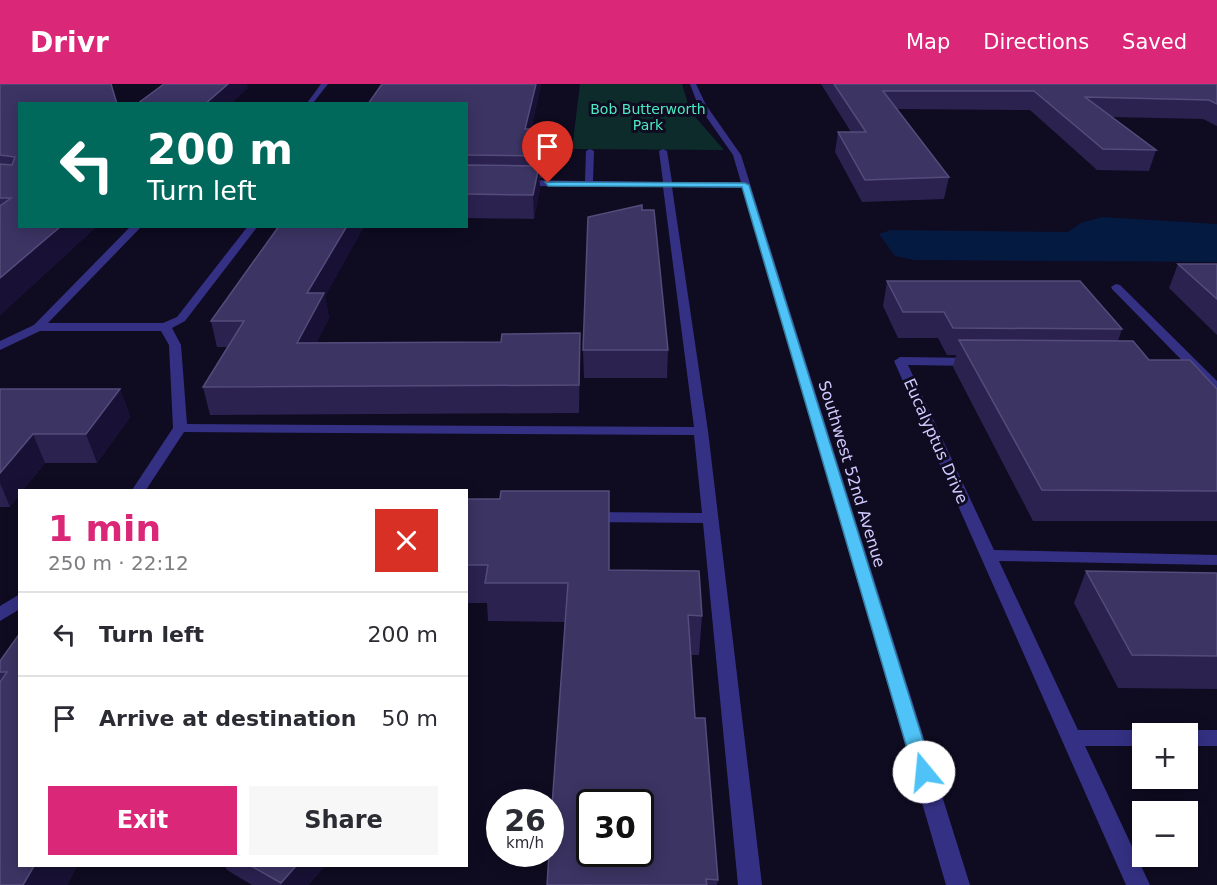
<!DOCTYPE html>
<meta charset="utf-8">
<style>
:root{--surface:#fff;--page:#f7f7f7;--text:#2b2b33;--muted:#7c7c81;--line:#e1e1e2;--accent:#db2777}
body{margin:0;font-family:"DejaVu Sans",sans-serif;background:var(--page);color:var(--text);height:100vh;display:flex;flex-direction:column;font-size:22px;white-space:nowrap}
*{box-sizing:border-box;margin:0}
p{font-size:20px;color:var(--muted)}
.icon{flex:none;width:33px;height:33px;fill:none;stroke:currentColor;stroke-width:2;stroke-linecap:round;stroke-linejoin:round}
.map{position:relative;flex:1;overflow:hidden}
.panel{position:absolute;left:18px;top:405px;width:450px;height:378px;display:flex;flex-direction:column;background:var(--surface);border-radius:0px;box-shadow:0 3px 15px #0003}
.panel>*{flex:none}
.top-card{position:absolute;left:18px;top:18px;width:450px;height:126px;border-radius:0px;box-shadow:0 3px 15px #0003;background:#00695c;color:#fff;overflow:hidden}
.buttons{position:absolute;left:1132px;top:639px;display:grid;gap:12px}
.buttons a{display:grid;place-items:center;width:66px;height:66px;border-radius:0px;background:var(--surface);box-shadow:0 3px 15px #0003;font-size:30px}
.speed{position:absolute;left:486px;top:705px;display:flex;gap:12px;font-size:30px;font-weight:700;text-align:center}
.speed>*{display:grid;place-content:center;width:78px;height:78px;border-radius:50%;background:var(--surface);box-shadow:0 3px 15px #0003;line-height:1}
.speed small{font-size:15px;font-weight:400}
.speed .limit{border:3px solid #111;border-radius:9px;background:#fff;color:#111}
.pin{position:absolute;display:grid;place-items:center;width:51px;height:51px;color:#fff;margin:-62px -26px;border-radius:50% 50% 50% 0;rotate:-45deg;box-shadow:0 0 6px #0007}
.pin .icon{rotate:45deg}
.me{position:absolute;width:66px;margin:-33px;rotate:343deg;stroke-linejoin:round;filter:drop-shadow(0 0 4px #0008)}
.turn{display:flex;align-items:center;gap:21px;height:126px;padding:0 30px;font-size:27px}
.turn .icon{width:78px;height:78px;stroke-width:2.5}
.turn b{display:block;font-size:42px;line-height:51px}
.round{display:grid;place-items:center;flex:none;width:63px;height:63px;border-radius:0px;background:var(--page)}
.headline{display:flex;align-items:center;justify-content:space-between;height:102px;padding:0 30px}
h1{font-size:36px;font-weight:600;line-height:45px;color:var(--accent)}
.action{display:flex;gap:12px;margin-top:auto;padding:12px 30px}
.action a{flex:1;height:69px;border-radius:0px;background:var(--accent);color:#fff;font-size:24px;font-weight:600;line-height:69px;text-align:center}
.action a+a{background:var(--page);color:var(--text)}
ul{padding:0;list-style:none}
li{display:flex;align-items:center;gap:18px;height:84px;padding:0 30px;border-top:2px solid var(--line)}
li div{flex:1}
li b{display:block;font-size:22px}
li em{font-style:normal}
header{display:flex;align-items:center;gap:36px;box-sizing:border-box;height:84px;padding:0 30px;background:var(--accent);color:#fff}
header strong{font-size:28px}
nav{display:flex;gap:33px;margin-inline-start:auto;font-size:21px}
.map>svg:first-child{display:block}
.green{fill:#0d2b2a}
.water{fill:#051a40}
.lines{fill:none;stroke-linecap:round;stroke-linejoin:round}
.lane{fill:#343184;fill-rule:evenodd}
.street{fill:#343184;fill-rule:evenodd}
.wall{fill:#2b2250}
.shaded-wall{fill:#181135}
.building{fill:#3c3463;stroke:#544c7b;stroke-width:1.5;fill-rule:evenodd}
.route{fill:#4fc3f7;stroke:#337fa1;stroke-width:1.5}
.labels{text-anchor:middle;dominant-baseline:central;stroke-width:6;stroke-linejoin:round;paint-order:stroke}
.far-park-label{font-size:14px;fill:#4ceac2;stroke:#0f0b21}
.street-label{font-size:16px;fill:#d1cbff;stroke:#0f0b21}
</style>
<header>
<strong>Drivr</strong>
<nav><a>Map</a><a>Directions</a><a>Saved</a></nav>
</header>
<div class="map">
<svg width="1217" height="801" viewBox="0 0 1217 801">
<rect width="100%" height="100%" fill="#0f0b21"/>
<!-- green -->
<polygon class="green" points="580,0 682,0 690,27 724,66 572,65"/>
<!-- water -->
<polygon class="water" points="1102,133 1217,140 1217,178 915,176 895,172 879,150 891,146 1068,148 1081,139"/>
<g class="lines">
<!-- lane -->
<g class="lane">
<polygon points="321,0 328,0 313,19 307,19"/>
<polygon points="590,65 594,67 593,97 663,98 659,67 663,65 667,67 672,98 745,98 749,101 745,104 672,103 708,347 762,801 738,801 703,439 589,438 581,433 589,428 702,429 694,351 184,348 146,406 132,406 173,344 169,261 161,247 40,247 0,266 0,257 34,241 131,142 142,142 48,239 163,239 177,233 248,142 258,142 185,237 172,244 181,261 187,340 694,343 663,103 520,102 516,99 520,96 585,97 586,67"/>
<polygon points="20,510 20,525 0,537 0,522"/>
</g>
<!-- street -->
<g class="street">
<polygon points="690,0 696,0 706,21 741,71 970,801 946,801 733,71 698,21"/>
<polygon points="1116,200 1120,201 1217,297 1217,308 1212,307 1112,205 1111,203"/>
<polygon points="900,273 975,274 981,278 975,282 908,281 994,466 1217,471 1217,481 999,477 1078,646 1143,646 1151,650 1143,650 1143,662 1085,662 1150,801 1126,801 894,277"/>
<polygon points="1188,646 1217,646 1217,662 1188,662 1188,650 1180,650"/>
</g>
</g>
<!-- wall -->
<g class="wall">
<polygon points="0,0 111,0 20,142 97,142 0,231"/>
<polygon points="541,0 531,45 548,66 542,94 539,94 540,105 534,135 466,134 466,20"/>
<polygon points="821,0 1217,0 1217,42 1203,35 1111,33 1156,66 1149,87 1097,86 1030,26 897,25 949,93 944,115 862,118 835,68 838,48 851,48"/>
<polygon points="642,126 668,266 667,294 584,294 583,266"/>
<polygon points="279,142 364,142 325,212 329,234 316,259 580,276 579,329 210,331 203,303 227,263 217,263 211,237"/>
<polygon points="1178,180 1217,180 1217,251 1169,204"/>
<polygon points="887,197 1122,245 1118,257 1149,276 1217,305 1217,437 1033,437 953,283 956,271 947,271 938,254 898,254 883,222"/>
<polygon points="0,305 120,305 130,333 97,379 45,379 23,406 20,406 10,423 0,423"/>
<polygon points="466,415 702,532 699,571 691,571 695,634 718,796 717,801 547,801 565,538 488,537 487,519 466,519"/>
<polygon points="1086,487 1217,489 1217,605 1118,604 1074,519"/>
<polygon points="20,549 20,782 77,782 67,801 0,801 0,577"/>
<polygon points="225,782 325,782 308,801 252,801 227,786"/>
</g>
<!-- shaded-wall -->
<g class="shaded-wall">
<polygon points="228,0 247,0 248,4 231,20 205,20"/>
<polygon points="536,0 541,0 526,66 525,45"/>
<polygon points="547,45 548,66 542,94 541,72"/>
<polygon points="539,82 540,105 534,135 533,111"/>
<polygon points="61,142 97,142 0,231 0,194"/>
<polygon points="347,142 364,142 325,212 329,234 302,286 297,259 307,209"/>
<polygon points="580,249 580,276 579,329 579,301"/>
<polygon points="120,305 130,333 97,379 86,350"/>
<polygon points="33,350 45,379 23,406 20,406 20,411 10,423 0,399 0,389"/>
<polygon points="34,782 77,782 67,801 23,801"/>
<polygon points="296,782 325,782 308,801 282,801 281,799"/>
</g>
<!-- building -->
<g class="building">
<polygon points="0,0 111,0 117,20 20,20 20,142 61,142 0,194 0,122 11,114 0,114 0,80 12,81 15,73 0,71"/>
<polygon points="164,0 228,0 205,20 137,20"/>
<polygon points="382,0 536,0 525,45 547,45 541,72 466,71 466,20 368,20"/>
<polygon points="834,0 1217,0 1217,20 1209,16 1085,13 1156,66 1103,65 1034,7 883,7 949,93 865,96 838,48 866,48"/>
<polygon points="466,81 539,82 533,111 466,110"/>
<polygon points="642,121 642,126 654,126 668,266 583,266 588,133"/>
<polygon points="279,142 347,142 307,209 324,209 297,259 501,258 502,250 580,249 579,301 203,303 244,237 211,237"/>
<polygon points="1178,180 1217,180 1217,215"/>
<polygon points="887,197 1080,197 1122,245 953,244 944,228 903,228"/>
<polygon points="959,256 1133,257 1149,276 1190,276 1217,305 1217,407 1042,406"/>
<polygon points="0,305 120,305 86,350 33,350 0,389"/>
<path d="M501,407H609V486L699,487L702,532L688,531L695,634H705L718,796L706,795L707,801H547L549,770H550V750L568,499H485L488,481H466V415H500ZM590,718H640V770H590Z"/>
<polygon points="1086,487 1217,489 1217,572 1132,571"/>
<polygon points="20,549 20,782 34,782 23,801 0,801 0,598 7,588 0,588 0,577"/>
<polygon points="251,782 296,782 281,799"/>
</g>
<!-- route -->
<polygon class="route" points="545,98 745,99 749,101 933,688 930,694 924,696 917,694 914,688 742,103 548,102"/>
<g class="labels">
<!-- far-park labels -->
<g class="far-park-label">
<text x="648" y="25">Bob Butterworth<tspan x="648" dy="16">Park</tspan></text>
</g>
<!-- street labels -->
<g class="street-label">
<text transform="translate(936 357) rotate(66)">Eucalyptus Drive</text>
<text transform="translate(852 390) rotate(73)">Southwest 52nd Avenue</text>
</g>
</g>
</svg>
<div class="buttons">
<a>+</a>
<a>−</a>
</div>
<div class="speed"><div>26<small>km/h</small></div><div class="limit">30</div></div>
<div class="pin" style="left:548px;top:99px;background:#d93025"><svg class="icon" aria-label="arrive" viewBox="0 0 24 24"><path d="M6 21V4h12l-3 4 3 4H6"/></svg></div>
<svg class="me" style="left:924px;top:688px" viewBox="-20 -20 40 40"><circle r="19" fill="#fff"/><path d="M0-13L10 11 0 6-10 11z" fill="#4fc3f7"/></svg>
<div class="top-card">
<div class="turn"><svg class="icon" aria-label="left" viewBox="0 0 24 24"><path d="M17 20v-9H6M10 6l-5 5 5 5"/></svg><div><b>200 m</b>Turn left</div></div>
</div>
<section class="panel">
<div class="headline"><div><h1>1 min</h1><p>250 m · 22:12</p></div><a class="round" style="background:#d93025;color:#fff"><svg class="icon" aria-label="close" viewBox="0 0 24 24"><path d="M6 6l12 12M18 6L6 18"/></svg></a></div>
<ul>
<li><svg class="icon" aria-label="left" viewBox="0 0 24 24"><path d="M17 20v-9H6M10 6l-5 5 5 5"/></svg><div><b>Turn left</b></div><em>200 m</em></li>
<li><svg class="icon" aria-label="arrive" viewBox="0 0 24 24"><path d="M6 21V4h12l-3 4 3 4H6"/></svg><div><b>Arrive at destination</b></div><em>50 m</em></li>
</ul>
<div class="action"><a>Exit</a><a>Share</a></div>
</section>
</div>
